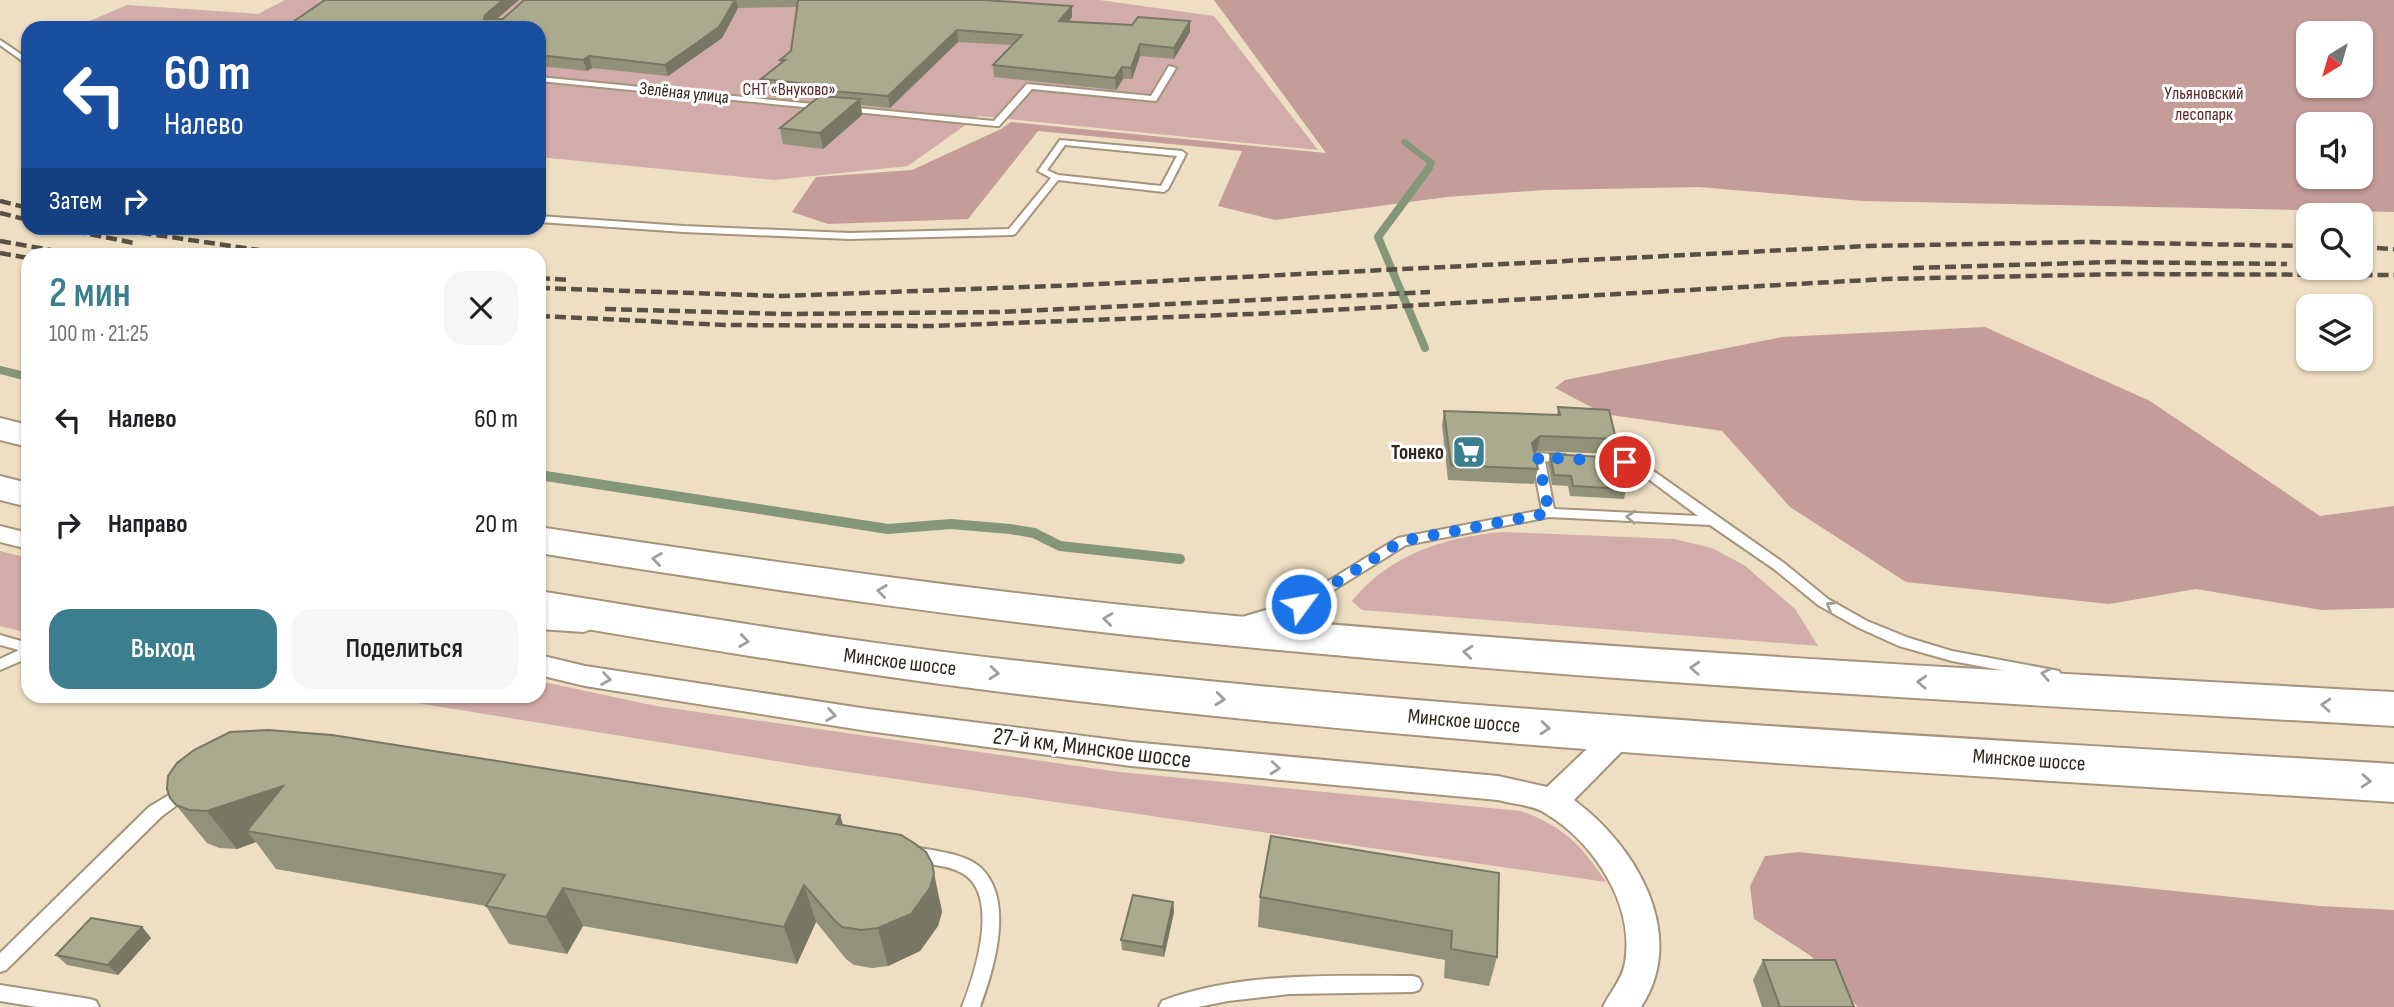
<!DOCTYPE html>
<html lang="ru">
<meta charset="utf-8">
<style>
:root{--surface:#fff;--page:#f6f6f6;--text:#202124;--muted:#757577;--accent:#3b7e8e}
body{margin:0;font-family:"Sofia Sans Condensed",sans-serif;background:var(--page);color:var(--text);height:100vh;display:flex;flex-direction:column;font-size:26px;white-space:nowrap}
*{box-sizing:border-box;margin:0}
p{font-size:23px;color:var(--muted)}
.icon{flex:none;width:38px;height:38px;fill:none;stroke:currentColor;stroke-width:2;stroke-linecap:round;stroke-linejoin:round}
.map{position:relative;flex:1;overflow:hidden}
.sheet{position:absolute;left:21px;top:248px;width:525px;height:455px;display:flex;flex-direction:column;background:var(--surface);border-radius:21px;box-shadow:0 2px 5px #0004}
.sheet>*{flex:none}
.top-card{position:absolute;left:21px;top:21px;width:525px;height:214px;border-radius:21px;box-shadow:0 2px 5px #0004;background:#1a4fa0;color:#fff;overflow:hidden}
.needle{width:46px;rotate:217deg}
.buttons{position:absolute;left:2296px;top:21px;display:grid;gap:14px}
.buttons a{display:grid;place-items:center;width:77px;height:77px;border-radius:14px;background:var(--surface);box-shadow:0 2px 5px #0004;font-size:35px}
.pin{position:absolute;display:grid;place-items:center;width:60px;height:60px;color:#fff;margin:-30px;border:4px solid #fff;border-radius:50%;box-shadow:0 2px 7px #0007}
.me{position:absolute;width:77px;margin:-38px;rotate:58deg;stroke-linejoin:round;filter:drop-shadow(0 0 5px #0008)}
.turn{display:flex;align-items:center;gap:24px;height:147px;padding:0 28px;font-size:32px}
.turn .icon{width:91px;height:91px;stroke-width:2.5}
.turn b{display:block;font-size:49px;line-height:60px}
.then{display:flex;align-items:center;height:66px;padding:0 28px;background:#0003;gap:14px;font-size:26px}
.round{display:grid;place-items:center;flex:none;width:74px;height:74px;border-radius:21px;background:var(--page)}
.headline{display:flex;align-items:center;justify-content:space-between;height:119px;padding:0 28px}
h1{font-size:42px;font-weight:600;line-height:52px;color:var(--accent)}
.cta{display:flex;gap:14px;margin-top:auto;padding:14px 28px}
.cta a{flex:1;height:80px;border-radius:21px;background:var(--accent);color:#fff;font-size:28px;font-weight:600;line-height:80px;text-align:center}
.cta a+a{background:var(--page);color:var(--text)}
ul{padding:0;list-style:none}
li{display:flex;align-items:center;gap:21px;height:105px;padding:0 28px}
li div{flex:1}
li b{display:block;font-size:26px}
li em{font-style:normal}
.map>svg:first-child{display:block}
.green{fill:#d2aca8}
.forest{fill:#c49c98;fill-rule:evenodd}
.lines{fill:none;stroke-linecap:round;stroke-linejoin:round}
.stream-far2{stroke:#849779;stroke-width:6}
.stream-far1{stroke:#849779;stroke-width:8}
.stream{stroke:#849779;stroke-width:10}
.service-casing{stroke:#a3947b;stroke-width:4}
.minor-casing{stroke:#a3947b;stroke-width:4}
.trunk-casing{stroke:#a3947b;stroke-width:4}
.service{fill:#fff;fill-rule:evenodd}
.minor{fill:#fff;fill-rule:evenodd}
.trunk{fill:#fff;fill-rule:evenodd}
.rail{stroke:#585042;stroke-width:4.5;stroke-dasharray:11 5;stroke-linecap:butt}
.wall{fill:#92927a}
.shaded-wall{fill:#777763}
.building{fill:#aaaa8e;stroke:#777763;stroke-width:2}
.oneway{stroke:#a09e99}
.route{stroke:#1a73e8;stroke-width:12;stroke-dasharray:0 21.6}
.labels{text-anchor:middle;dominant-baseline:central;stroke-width:6;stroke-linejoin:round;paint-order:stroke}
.far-park-label{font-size:18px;fill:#5c2725;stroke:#fff}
.far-street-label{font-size:18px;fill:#2d271d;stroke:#fff}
.poi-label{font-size:21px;font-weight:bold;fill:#2d271d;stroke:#fff;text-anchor:end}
.street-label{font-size:21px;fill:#2d271d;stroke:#fff}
.near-street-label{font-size:24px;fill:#2d271d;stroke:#fff}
</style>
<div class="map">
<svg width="2394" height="1007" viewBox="0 0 2394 1007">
<rect width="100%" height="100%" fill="#eedec4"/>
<!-- green -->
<g class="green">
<polygon points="285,0 1099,0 1214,16 1318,150 978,116 908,166 774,180 539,157 539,28 73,28 127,5 258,14"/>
<path d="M1503,532L1674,539L1712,548L1744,565L1795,609L1818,646L1362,610L1352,601C1390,554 1445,537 1503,532Z"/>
<polygon points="0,551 28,558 28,633 0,626"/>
<path d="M539,681L656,706L1119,772L1521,811C1563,826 1582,846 1606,882L807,766L379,697L539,696Z"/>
</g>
<!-- forest -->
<g class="forest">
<path d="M1214,0H2394V212L1863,201L1699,187L1545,190L1447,197L1275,220L1218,206L1242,151L1038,131L968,219L828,224L792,212L816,177L912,170L1001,129L1011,122L1326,153ZM2308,33H2361V86H2308ZM2308,124H2361V177H2308Z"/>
<polygon points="1985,327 2150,401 2320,516 2394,506 2394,608 2321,610 2196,589 2109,604 1906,582 1790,507 1722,431 1604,414 1555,388 1565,380 1782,337"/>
<polygon points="1798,852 2320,906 2394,910 2394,1007 1858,1007 1811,956 1754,919 1750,886 1765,856"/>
</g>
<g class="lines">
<!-- stream-far2 -->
<polyline class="stream-far2" points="1404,142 1432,163 1427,169"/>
<!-- stream-far1 -->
<g class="stream-far1">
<polyline points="1425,348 1378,237 1429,168"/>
<polyline points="0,370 28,377"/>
</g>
<!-- stream -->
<polyline class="stream" points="539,475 888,529 951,524 1010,529 1034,533 1060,546 1180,559"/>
<defs>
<g id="service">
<polygon points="0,40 28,59 28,65 0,45"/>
<polygon points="1169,66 1176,68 1156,101 1032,89 999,126 996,126 846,111 842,109 846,107 994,121 1027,84 1151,96"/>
<polygon points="539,77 824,105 828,107 824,109 539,81"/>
<path d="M1060,140L1182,151L1186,154L1168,189L1164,192L1058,180L1015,234L1012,235L849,239L684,232L539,222V216L684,226L849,233L1009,229L1051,178L1038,171ZM1065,145L1177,156L1161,186L1058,175L1047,170Z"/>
<polygon points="1538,453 1565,455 1571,459 1565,463 1545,461 1554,509 1698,516 1635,469 1604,465 1598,461 1604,457 1642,463 1784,563 1828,599 1867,621 1909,638 1952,651 2054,670 2059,671 2061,675 2059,679 2054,680 1952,661 1899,646 1857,627 1818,605 1774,569 1710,525 1549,517 1406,545 1306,607 1244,626 1239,624 1237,621 1239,618 1296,601 1398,538 1542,510 1532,457"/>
<polygon points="539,619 584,622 589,624 591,627 589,630 584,632 539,629"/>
<polygon points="0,635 28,643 28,658 0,670 0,659 19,650 0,645"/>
<polygon points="184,786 189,788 192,792 189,796 161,817 6,970 0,972 0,953 149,807"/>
<path d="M914,847C934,851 965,853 981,868C1015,901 994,969 980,1007H962C975,974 1001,895 962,873C946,864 926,865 908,859L906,854L908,849Z"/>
<path d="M1413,976L1419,978L1422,984L1419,990L1413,992L1289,994L1228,1001L1198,1007H1159L1162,1001C1238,972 1332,976 1413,976Z"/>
<polygon points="0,985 90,999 96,1001 99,1007 37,1007 0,1001"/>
</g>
<g id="minor">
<polygon points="0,526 28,533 28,549 0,542"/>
<path d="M539,655L585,666L868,709L1131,742L1498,776L1547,787L1610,727L1620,724L1630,727L1635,735L1630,743L1574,800C1635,845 1689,934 1641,1007H1603C1610,992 1622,980 1625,963C1635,905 1594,842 1545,813C1533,805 1512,804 1498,800L1131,766L868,731L585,686L539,675Z"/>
</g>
<g id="trunk">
<polygon points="0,418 28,425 28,447 0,440"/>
<polygon points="0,476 28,483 28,507 0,500"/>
<path d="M539,527C770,562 1002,595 1235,616C1621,651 2008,671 2394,692V726C2007,704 1621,683 1235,646C1002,624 770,590 539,553Z"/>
<path d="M539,591C693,616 847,641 1002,659C1465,713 1930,736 2394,764V802C1930,773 1464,749 1002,692C847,673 693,647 539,621Z"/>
</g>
</defs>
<!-- service casing -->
<use href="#service" class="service-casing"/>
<!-- minor casing -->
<use href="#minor" class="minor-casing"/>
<!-- trunk casing -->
<use href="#trunk" class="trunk-casing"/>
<!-- service -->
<use href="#service" class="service"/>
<!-- minor -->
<use href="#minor" class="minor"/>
<!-- trunk -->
<use href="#trunk" class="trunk"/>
<!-- rail -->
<g class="rail">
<polyline points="0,201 28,208"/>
<polyline points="0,213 28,220"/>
<polyline points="59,228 134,243"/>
<polyline points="109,228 299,256"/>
<polyline points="0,241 84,256"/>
<polyline points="2361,247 2394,249"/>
<polyline points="0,253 28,258"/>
<polyline points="1913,268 2112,262 2287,264"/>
<polyline points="539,278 570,280"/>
<polyline points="539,288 781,296 1080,285 1868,246 2083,242 2308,246"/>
<polyline points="605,309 785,314 999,312 1430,292"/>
<polyline points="539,316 727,325 933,326 1277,313 1886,279 2123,274 2394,275"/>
</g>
</g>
<!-- wall -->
<g class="wall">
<polygon points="325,0 519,0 497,19 503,19 524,0 992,0 1072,6 1072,17 1069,21 1190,32 1174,59 1140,56 1132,79 1123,79 1116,90 994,77 993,65 1012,45 958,42 890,108 861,105 862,115 823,149 783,144 780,128 819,97 764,91 761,79 781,63 780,60 791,51 797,7 738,8 722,38 668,76 592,68 587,71 539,66 539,28"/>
<polygon points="1558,407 1616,439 1613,454 1537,451 1534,453 1538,469 1534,484 1448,480 1442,425 1444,411 1557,415"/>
<polygon points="1550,454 1626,489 1624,499 1570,496 1568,486 1552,485 1548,464"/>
<polygon points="170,798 840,815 843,825 940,901 942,912 938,926 920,951 888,966 872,968 854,965 846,959 816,922 797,964 583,926 567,954 509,944 486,906 276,869 256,842 237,849 219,848 207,843"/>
<polygon points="1499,873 1497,957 1489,986 1444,978 1445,960 1258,927 1260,897"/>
<polygon points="1173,902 1174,912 1164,957 1122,950 1121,940"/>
<polygon points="142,927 151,938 118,975 67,965 56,955"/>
<polygon points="1763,960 1854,1007 1762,1007 1753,980"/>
</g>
<!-- shaded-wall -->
<g class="shaded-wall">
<polygon points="503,0 519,0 488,26 484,19 485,15"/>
<polygon points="735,0 736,0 738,8 722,38 668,76 665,65"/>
<polygon points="1072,6 1072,17 1060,32 1059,21"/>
<polygon points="1190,21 1190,32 1174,59 1174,48"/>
<polygon points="957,30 958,42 890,108 888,96"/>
<polygon points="1140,44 1140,56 1132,79 1131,68"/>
<polygon points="589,56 592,68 587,71 583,60"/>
<polygon points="1122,67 1123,79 1116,90 1115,78"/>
<polygon points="860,99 862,115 823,149 820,133"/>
<polygon points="1540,436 1537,451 1529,457 1532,443"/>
<polygon points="283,786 247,831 256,842 237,849 207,811"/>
<polygon points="840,815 851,853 836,824"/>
<polygon points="932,863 942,912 938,926 920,951 888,966 878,928"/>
<polygon points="804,885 816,922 797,964 784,927"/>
<polygon points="563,888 583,926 567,954 546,917"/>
<polygon points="1173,902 1174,912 1164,957 1163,947"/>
<polygon points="142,927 151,938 118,975 108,965"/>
</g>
<!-- building -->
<g class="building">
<polygon points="325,0 503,0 485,15 484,19 503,19 524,0 735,0 719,27 665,65 589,56 583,60 539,55 539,28 284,28"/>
<polygon points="798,0 983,0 1072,6 1059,21 1132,25 1138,17 1190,21 1174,48 1140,44 1131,68 1122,67 1115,78 993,65 1022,35 957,30 888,96 832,91 836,87 761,79 785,60 780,60 791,51"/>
<polygon points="820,96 860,99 820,133 780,128"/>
<polygon points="1558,407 1609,410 1616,439 1540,436 1532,443 1538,469 1451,465 1444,411 1560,415"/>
<polygon points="1550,454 1619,458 1626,489 1573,486 1571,476 1554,475"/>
<polygon points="268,730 332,735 840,815 836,824 901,835 914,843 926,852 932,863 934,874 930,888 911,914 878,928 861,930 842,927 835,921 804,885 784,927 563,888 546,917 486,906 505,875 247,831 283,786 207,811 189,810 176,805 170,798 167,789 168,776 177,763 194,750 230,732"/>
<polygon points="1271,836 1499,873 1497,957 1451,949 1452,931 1260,897"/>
<polygon points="1133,895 1173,902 1163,947 1121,940"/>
<polygon points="91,918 142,927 108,965 56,955"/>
<polygon points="1763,960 1835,960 1854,1007 1780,1007"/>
</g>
<!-- one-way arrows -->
<defs><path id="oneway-chevron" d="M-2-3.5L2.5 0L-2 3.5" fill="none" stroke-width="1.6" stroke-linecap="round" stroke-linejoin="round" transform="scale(1.75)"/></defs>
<g class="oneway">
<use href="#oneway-chevron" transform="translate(1631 517) rotate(-177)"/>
<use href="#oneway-chevron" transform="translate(657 559) rotate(-172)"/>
<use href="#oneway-chevron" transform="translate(882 591) rotate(-172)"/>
<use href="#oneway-chevron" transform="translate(1831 606) rotate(-149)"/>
<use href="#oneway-chevron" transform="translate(1108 619) rotate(-173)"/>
<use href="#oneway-chevron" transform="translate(744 641) rotate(8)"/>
<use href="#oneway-chevron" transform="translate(1468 652) rotate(-175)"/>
<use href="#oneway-chevron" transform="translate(1695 668) rotate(-177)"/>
<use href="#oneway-chevron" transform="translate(994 673) rotate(6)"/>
<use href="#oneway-chevron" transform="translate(2046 674) rotate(-169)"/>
<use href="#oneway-chevron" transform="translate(606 679) rotate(9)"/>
<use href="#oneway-chevron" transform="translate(1922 682) rotate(-177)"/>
<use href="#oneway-chevron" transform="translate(1220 699) rotate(6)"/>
<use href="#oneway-chevron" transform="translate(2326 705) rotate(-177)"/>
<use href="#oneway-chevron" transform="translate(831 715) rotate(9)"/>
<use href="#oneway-chevron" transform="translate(1545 728) rotate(5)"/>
<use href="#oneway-chevron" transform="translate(1275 768) rotate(5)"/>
<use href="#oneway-chevron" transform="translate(2366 781) rotate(4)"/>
</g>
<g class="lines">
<!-- route -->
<polyline class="route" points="1301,604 1402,541 1549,513 1538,457 1625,462"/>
</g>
<!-- icons -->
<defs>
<symbol id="supermarket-square" viewBox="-11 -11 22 22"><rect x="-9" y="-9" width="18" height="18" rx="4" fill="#3b7e8e" stroke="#fff"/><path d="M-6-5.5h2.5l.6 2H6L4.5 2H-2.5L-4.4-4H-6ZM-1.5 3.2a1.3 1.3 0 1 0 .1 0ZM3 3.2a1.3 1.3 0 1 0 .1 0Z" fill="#fff"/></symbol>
</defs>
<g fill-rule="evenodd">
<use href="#supermarket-square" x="1450" y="433" width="38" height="38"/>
</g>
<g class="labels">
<!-- far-park labels -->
<g class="far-park-label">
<text x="789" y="89">СНТ «Внуково»</text>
<text x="2204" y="93">Ульяновский<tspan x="2204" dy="21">лесопарк</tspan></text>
</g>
<!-- far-street labels -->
<g class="far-street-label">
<text transform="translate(684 93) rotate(6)">Зелёная улица</text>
</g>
<!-- poi labels -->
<g class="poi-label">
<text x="1444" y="452">Тонеко</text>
</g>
<!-- street labels -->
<g class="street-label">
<text transform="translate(900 662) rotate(7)">Минское шоссе</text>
<text transform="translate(1464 721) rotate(5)">Минское шоссе</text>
<text transform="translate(2029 760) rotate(4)">Минское шоссе</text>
</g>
<!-- near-street labels -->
<g class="near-street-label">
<text transform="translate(1092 748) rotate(7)">27-й км, Минское шоссе</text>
</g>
</g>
</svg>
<div class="buttons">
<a><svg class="needle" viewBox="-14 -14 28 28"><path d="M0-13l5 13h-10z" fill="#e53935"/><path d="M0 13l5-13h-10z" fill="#757577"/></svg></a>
<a><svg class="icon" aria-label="sound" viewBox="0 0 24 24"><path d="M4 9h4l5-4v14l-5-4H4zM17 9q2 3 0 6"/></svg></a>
<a><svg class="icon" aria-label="search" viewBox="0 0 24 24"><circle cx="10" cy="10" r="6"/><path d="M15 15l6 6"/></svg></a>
<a><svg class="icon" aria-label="layers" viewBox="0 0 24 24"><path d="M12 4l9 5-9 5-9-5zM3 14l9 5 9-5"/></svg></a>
</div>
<div class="pin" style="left:1625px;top:462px;background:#d93025"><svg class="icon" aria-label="arrive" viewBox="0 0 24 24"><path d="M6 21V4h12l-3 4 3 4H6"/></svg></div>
<svg class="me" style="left:1301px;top:604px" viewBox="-20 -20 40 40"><circle r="17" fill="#1a73e8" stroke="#fff" stroke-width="3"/><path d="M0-11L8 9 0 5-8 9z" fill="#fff"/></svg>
<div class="top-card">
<div class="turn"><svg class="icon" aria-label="left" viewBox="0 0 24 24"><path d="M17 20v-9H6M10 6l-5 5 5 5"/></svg><div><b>60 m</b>Налево</div></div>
<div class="then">Затем<svg class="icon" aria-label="right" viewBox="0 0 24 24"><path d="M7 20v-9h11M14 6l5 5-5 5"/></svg></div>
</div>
<section class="sheet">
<div class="headline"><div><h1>2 мин</h1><p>100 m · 21:25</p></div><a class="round"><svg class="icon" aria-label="close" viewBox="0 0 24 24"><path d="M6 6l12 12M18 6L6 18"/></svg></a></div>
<ul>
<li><svg class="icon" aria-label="left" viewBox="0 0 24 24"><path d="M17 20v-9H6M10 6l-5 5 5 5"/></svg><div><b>Налево</b></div><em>60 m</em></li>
<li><svg class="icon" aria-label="right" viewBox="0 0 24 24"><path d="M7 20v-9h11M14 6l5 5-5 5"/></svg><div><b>Направо</b></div><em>20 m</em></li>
</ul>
<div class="cta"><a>Выход</a><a>Поделиться</a></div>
</section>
</div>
